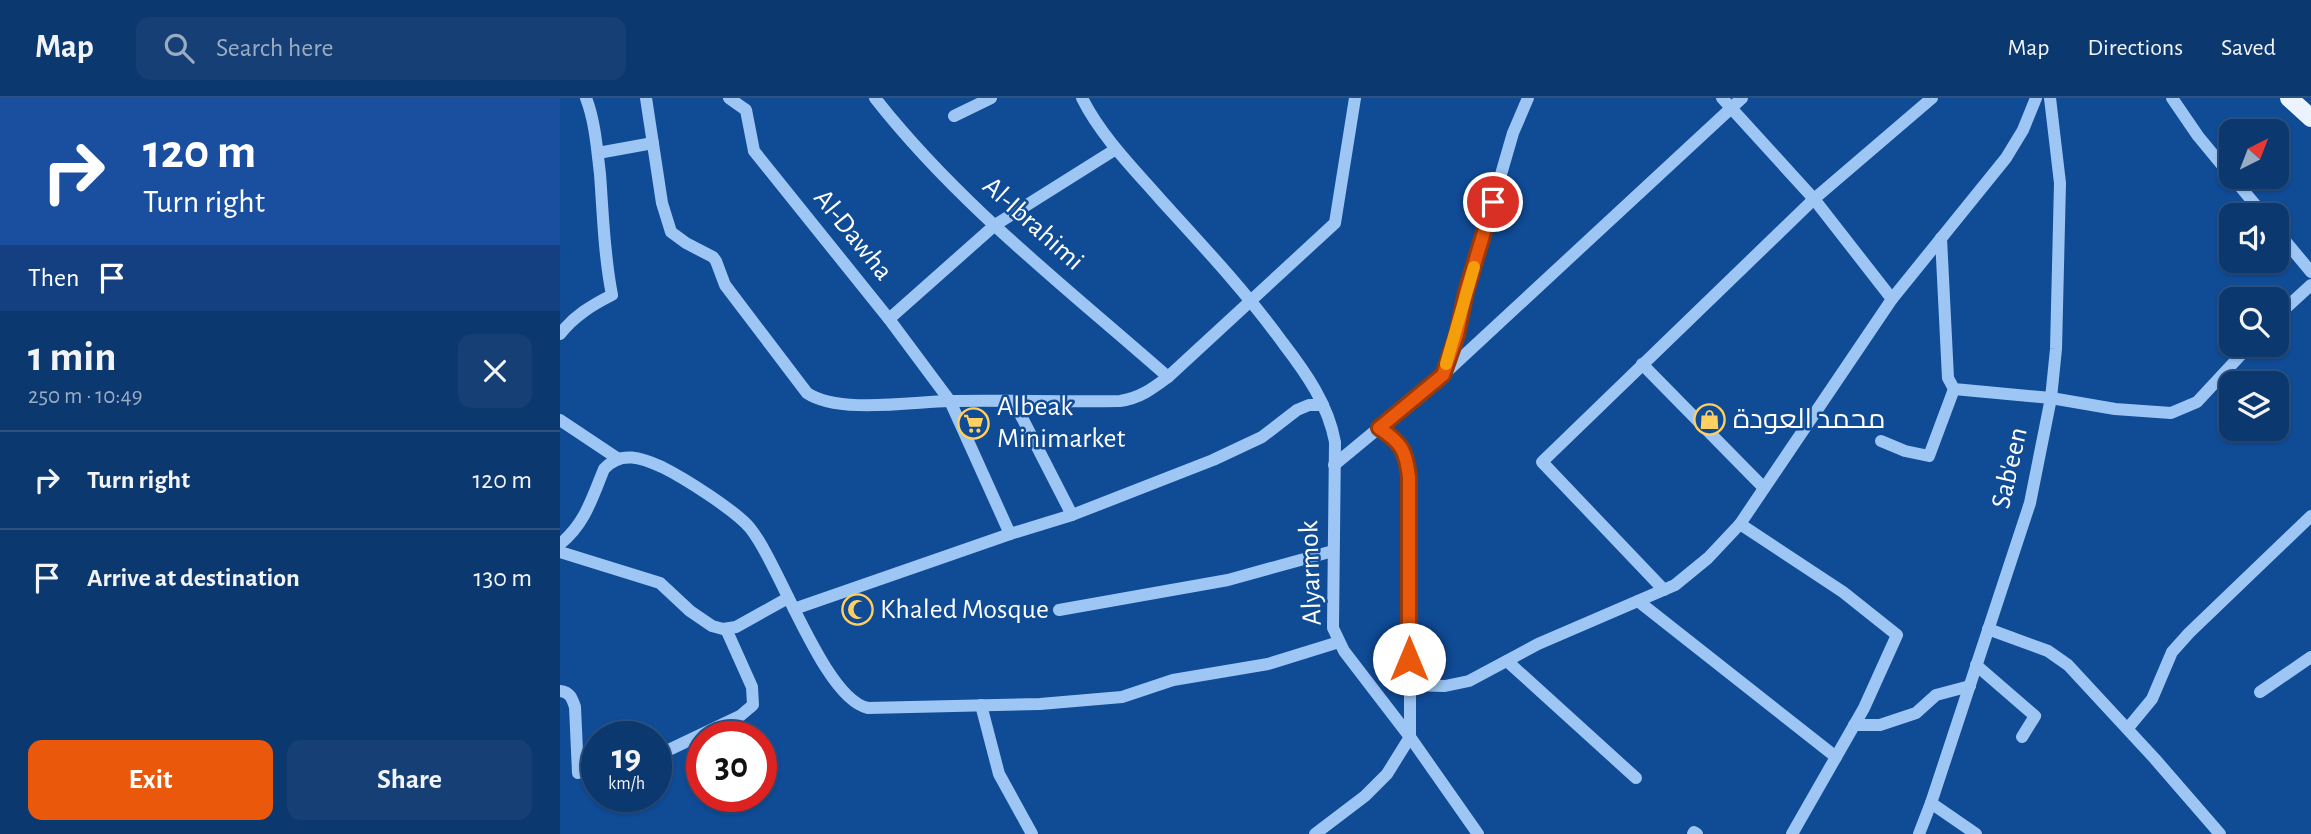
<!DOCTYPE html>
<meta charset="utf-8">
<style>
:root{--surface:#0c3870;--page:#153f75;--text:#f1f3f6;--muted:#9aacc3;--line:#2c5283;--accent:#ea580c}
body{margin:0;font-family:"Alegreya Sans",Cairo,sans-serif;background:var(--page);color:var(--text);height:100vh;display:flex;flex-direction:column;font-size:26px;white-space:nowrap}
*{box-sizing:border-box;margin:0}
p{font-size:23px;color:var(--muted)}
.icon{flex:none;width:38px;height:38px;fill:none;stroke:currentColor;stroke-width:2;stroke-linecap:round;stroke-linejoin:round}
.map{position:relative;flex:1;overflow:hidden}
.sheet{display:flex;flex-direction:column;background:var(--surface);width:560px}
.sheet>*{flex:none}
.guide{background:#1a4fa0;color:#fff;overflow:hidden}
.needle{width:46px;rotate:42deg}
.controls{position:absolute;left:1659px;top:21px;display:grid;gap:14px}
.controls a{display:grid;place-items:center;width:70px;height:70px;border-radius:14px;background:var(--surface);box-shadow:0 2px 5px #0004,0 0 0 2px var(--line);font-size:35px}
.speed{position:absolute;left:21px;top:623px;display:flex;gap:14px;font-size:35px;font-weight:700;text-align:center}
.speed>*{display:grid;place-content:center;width:91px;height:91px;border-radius:50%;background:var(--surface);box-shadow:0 2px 5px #0004,0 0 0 2px var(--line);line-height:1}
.speed small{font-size:18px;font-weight:400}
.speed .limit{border:10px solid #d22;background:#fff;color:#111}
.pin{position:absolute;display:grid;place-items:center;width:60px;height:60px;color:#fff;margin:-30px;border:4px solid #fff;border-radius:50%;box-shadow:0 2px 7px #0007}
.me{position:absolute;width:77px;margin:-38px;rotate:0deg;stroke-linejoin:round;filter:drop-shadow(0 0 5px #0008)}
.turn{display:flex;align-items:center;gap:24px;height:147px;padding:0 28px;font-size:32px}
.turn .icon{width:91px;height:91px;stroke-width:2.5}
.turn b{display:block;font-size:49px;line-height:60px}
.then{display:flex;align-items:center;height:66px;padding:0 28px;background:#0003;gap:14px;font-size:26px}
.round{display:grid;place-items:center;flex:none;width:74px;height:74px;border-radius:14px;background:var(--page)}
.headline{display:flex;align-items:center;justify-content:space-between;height:119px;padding:0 28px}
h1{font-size:42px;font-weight:700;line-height:52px}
.primary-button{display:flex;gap:14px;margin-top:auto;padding:14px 28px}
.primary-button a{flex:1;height:80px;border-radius:14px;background:var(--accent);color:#fff;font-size:28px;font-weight:700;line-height:80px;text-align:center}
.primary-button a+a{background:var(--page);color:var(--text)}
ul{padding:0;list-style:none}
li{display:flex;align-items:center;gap:21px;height:98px;padding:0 28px;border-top:2px solid var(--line)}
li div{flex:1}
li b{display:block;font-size:26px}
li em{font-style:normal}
header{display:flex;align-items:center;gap:42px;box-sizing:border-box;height:98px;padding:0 35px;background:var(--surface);border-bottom:2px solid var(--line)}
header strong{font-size:33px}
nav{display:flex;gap:38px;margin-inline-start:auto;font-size:24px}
.search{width:490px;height:63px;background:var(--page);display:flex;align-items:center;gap:18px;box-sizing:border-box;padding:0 24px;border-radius:14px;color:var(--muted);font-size:26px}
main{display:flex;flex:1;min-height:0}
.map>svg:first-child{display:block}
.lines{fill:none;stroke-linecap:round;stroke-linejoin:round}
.minor{stroke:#9ec6f4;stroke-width:12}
.major{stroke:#ebf3ff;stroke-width:18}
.route-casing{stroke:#983908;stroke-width:18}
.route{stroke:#ea580c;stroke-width:12}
.slow{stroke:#f59e0b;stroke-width:12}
.labels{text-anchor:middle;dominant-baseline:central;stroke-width:5;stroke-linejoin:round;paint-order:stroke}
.street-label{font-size:28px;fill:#fff;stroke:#104b96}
.poi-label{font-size:28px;fill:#fff;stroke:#104b96;text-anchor:start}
</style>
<header>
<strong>Map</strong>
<div class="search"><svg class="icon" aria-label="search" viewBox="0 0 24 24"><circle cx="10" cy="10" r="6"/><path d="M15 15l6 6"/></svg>Search here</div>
<nav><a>Map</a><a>Directions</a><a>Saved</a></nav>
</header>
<main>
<section class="sheet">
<div class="guide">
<div class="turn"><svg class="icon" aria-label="right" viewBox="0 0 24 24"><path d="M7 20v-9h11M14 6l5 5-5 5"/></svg><div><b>120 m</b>Turn right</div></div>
<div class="then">Then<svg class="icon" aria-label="arrive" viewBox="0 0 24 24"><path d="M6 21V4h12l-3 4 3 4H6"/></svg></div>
</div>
<div class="headline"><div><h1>1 min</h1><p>250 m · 10:49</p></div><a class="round"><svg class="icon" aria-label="close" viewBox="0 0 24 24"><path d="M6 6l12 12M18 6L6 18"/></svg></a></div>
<ul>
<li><svg class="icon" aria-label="right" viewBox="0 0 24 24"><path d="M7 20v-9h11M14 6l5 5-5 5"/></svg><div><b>Turn right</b></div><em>120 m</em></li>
<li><svg class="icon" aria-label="arrive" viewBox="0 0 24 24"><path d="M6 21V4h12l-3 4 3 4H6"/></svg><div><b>Arrive at destination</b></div><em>130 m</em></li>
</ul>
<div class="primary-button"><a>Exit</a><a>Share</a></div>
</section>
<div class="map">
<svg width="1751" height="736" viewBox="0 0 1751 736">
<rect width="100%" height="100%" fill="#104b96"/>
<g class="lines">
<!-- minor -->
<g class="minor">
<path d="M86,0L102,105L111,134L126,145L153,159L156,163L165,187L247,295C278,316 351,304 389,303C445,302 503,304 560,303C580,300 592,291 608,279L775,125L795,0"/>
<polyline points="169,0 186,12 194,53 329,221 390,303 450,436"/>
<path d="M315,0C398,106 507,190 608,279"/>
<path d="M522,0C541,38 573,70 601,102C643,148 686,194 723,245C746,275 768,306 775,344L773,530L784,553L850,639L827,676L805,698L755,736"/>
<polyline points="1162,0 1254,101 1332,201"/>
<polyline points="1612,0 1638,38 1671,78"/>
<polyline points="394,18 431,0"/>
<polyline points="38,55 93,45"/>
<polyline points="1672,79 1704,117"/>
<polyline points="1717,133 1751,174"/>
<polyline points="1381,140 1388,280 1394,291 1491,300 1555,311 1611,315 1637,304 1690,247"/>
<polyline points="1717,218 1751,187"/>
<polyline points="329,221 435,127 556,51"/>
<path d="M0,236C14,218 32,207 52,197C44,157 43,116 40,76C37,51 35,23 26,0"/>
<polyline points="1082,266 1204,390"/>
<polyline points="884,273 953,35 968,0"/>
<polyline points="454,304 512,417"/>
<polyline points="0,322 57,360"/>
<path d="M819,330C842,345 846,352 850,379V639L918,736"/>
<polyline points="1321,343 1345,353 1369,358 1394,291"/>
<polyline points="774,367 883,277 1182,0"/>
<polyline points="1180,426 1283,494 1337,537 1304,610 1232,736"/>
<path d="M0,446C25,426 32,400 44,371C61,352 82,360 102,369C124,380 175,412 190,430C220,467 264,601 308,610L480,606L562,599L613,582L708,566L779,544"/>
<polyline points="0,454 100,485 130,513 152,528 163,531 176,529 228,500"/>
<polyline points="1104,492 982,364 1254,101 1372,0"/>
<polyline points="1078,503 1276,659"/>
<polyline points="234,511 450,436 512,417 653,362 702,339 737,312 749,307 763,307"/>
<polyline points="499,512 668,482 773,453"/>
<polyline points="1428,531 1488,553 1508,567 1595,661 1660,736"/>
<polyline points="947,563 1076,680"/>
<polyline points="1416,567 1475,618 1462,639"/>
<polyline points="849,587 885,588 909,583 978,546 1115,487 1148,460 1180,426 1332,201 1446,60 1463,32 1476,0"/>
<path d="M0,593C10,594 12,600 15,609L18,675"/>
<polyline points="1700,594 1751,559"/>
<polyline points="421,607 439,676 472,736"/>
<polyline points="1294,627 1320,627 1356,615 1376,597 1410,588"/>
<polyline points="1568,630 1592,601 1612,554 1629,535 1751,418"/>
<polyline points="96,658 180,618 193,607 192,589 166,531"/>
<polyline points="1371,705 1416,736"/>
<polyline points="1133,736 1134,734 1137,736"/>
<polyline points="1359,736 1371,705 1470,405 1491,300 1496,251 1500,85 1490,0"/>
</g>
<!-- major -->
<polyline class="major" points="1729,0 1751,20"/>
</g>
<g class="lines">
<defs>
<path id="route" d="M849,561V379C846,353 842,345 819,330L883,277L897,237L906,194L933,104"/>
</defs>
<!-- route casing -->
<use href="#route" class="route-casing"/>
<!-- route -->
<use href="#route" class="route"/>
<!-- slow -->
<polyline class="slow" points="886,266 914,169"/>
</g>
<!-- icons -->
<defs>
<symbol id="shop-ring" viewBox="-11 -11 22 22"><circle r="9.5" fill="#104b96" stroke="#ffd061" stroke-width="1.5"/><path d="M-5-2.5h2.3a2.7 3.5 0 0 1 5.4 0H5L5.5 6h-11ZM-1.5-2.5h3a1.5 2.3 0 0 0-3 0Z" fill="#ffd061"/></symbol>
<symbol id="supermarket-ring" viewBox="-11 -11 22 22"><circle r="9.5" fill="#104b96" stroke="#ffd061" stroke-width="1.5"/><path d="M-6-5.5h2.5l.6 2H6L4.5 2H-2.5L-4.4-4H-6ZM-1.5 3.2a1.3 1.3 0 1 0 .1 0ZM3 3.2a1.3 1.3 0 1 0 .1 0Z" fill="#ffd061"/></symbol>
<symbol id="mosque-ring" viewBox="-11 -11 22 22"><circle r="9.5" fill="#104b96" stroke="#ffd061" stroke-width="1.5"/><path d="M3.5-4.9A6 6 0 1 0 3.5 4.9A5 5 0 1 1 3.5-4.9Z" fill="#ffd061"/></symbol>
</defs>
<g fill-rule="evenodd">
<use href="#shop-ring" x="1132" y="304" width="35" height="35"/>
<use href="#supermarket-ring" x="396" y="308" width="35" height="35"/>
<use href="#mosque-ring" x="280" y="494" width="35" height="35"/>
</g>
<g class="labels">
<!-- street labels -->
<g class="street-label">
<text transform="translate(473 126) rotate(42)">Al-Ibrahimi</text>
<text transform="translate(293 137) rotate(51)">Al-Dawha</text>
<text transform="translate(1450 370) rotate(-77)">Sab'een</text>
<text transform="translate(751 475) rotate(-92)">Alyarmok</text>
</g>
<!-- poi labels -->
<g class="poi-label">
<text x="437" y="309">Albeak<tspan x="437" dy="32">Minimarket</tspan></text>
<text x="1173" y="322">محمد العودة</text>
<text x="320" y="512">Khaled Mosque</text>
</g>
</g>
</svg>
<div class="controls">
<a><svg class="needle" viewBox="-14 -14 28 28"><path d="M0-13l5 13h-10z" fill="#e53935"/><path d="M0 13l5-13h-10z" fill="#9aacc3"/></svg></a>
<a><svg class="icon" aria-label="sound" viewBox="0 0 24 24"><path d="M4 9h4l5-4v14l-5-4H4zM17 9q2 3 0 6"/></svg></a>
<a><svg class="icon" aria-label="search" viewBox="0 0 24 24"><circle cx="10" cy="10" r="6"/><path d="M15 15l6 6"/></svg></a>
<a><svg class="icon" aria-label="layers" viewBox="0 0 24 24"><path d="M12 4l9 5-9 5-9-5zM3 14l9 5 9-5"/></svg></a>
</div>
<div class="speed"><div>19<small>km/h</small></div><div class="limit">30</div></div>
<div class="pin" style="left:933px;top:104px;background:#d93025"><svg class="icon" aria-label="arrive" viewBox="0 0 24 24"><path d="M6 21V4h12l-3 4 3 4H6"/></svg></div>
<svg class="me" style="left:849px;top:561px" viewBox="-20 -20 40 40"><circle r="19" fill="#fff"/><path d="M0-13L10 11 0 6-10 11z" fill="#ea580c"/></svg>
</div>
</main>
